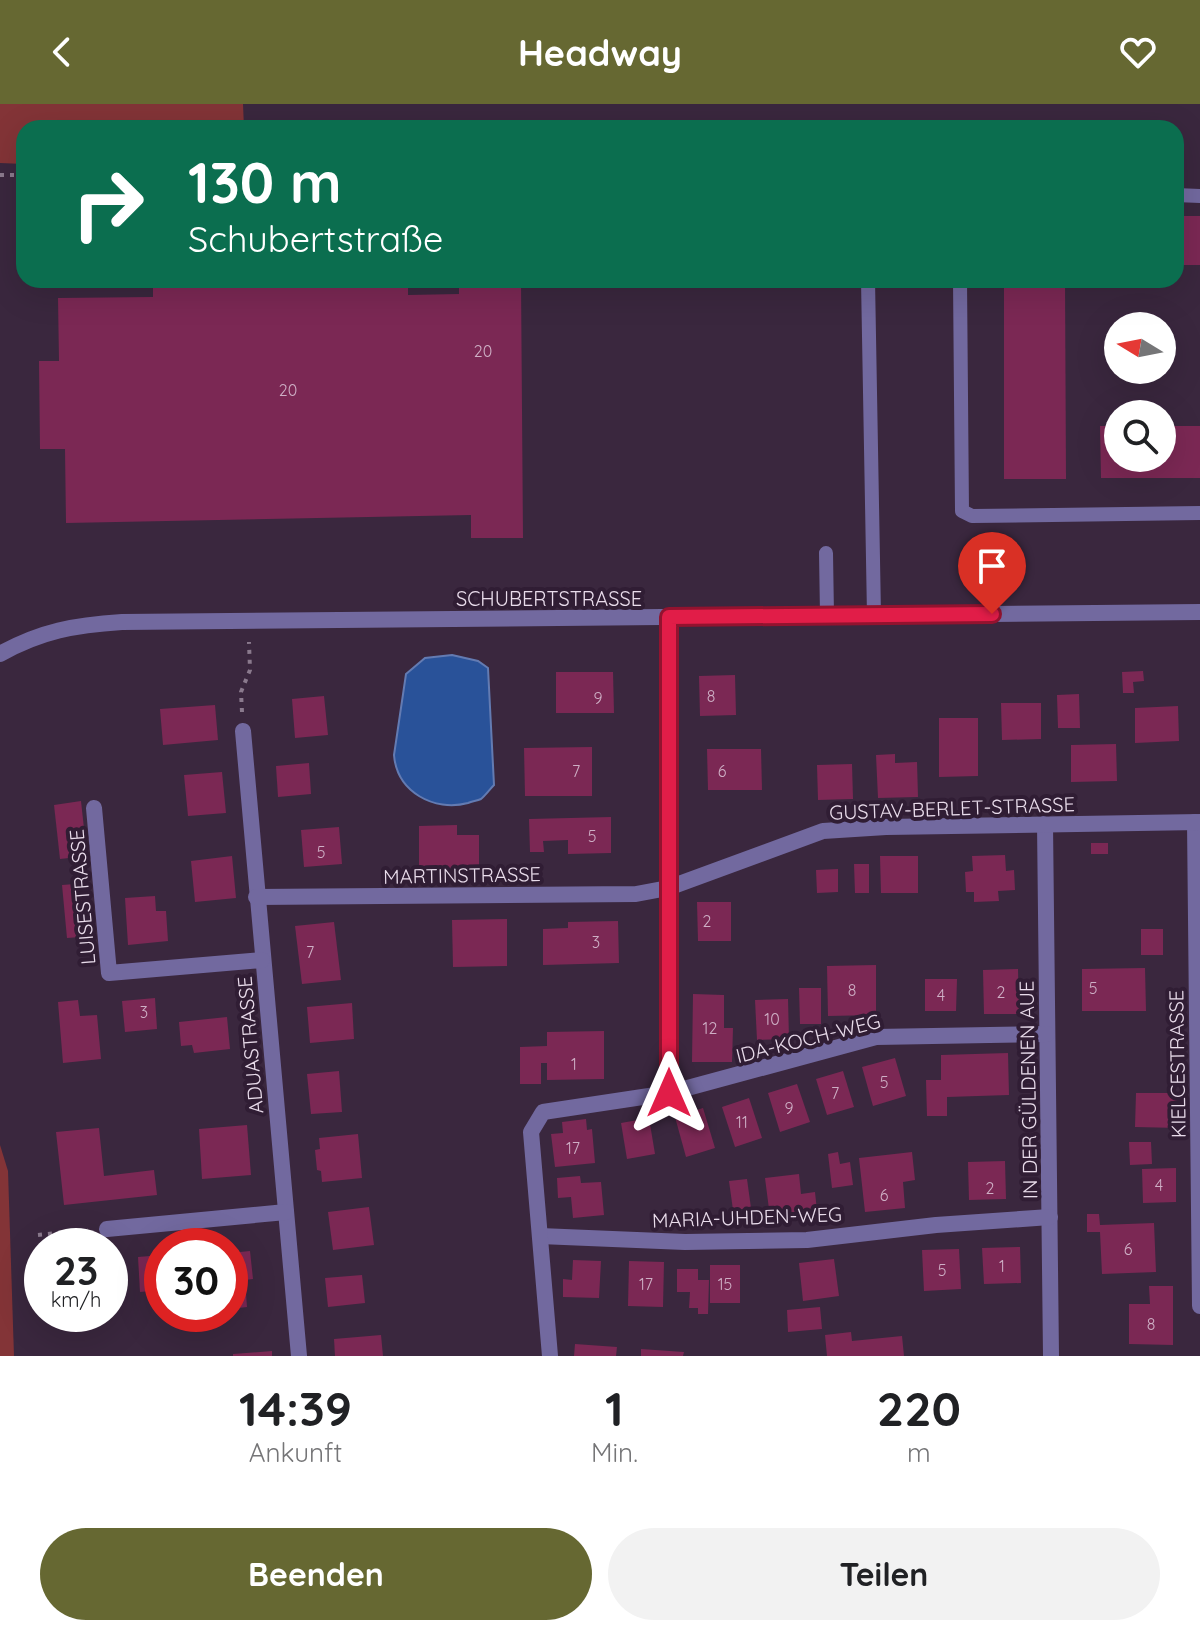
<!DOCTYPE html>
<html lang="de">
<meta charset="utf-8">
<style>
:root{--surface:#fff;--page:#f2f2f2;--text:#202124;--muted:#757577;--accent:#666832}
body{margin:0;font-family:Quicksand,sans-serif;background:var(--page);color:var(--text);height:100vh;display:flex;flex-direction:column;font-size:30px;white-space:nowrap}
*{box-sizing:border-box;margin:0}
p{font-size:26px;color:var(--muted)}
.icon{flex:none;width:44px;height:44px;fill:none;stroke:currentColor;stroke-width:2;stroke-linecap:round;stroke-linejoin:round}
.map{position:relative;height:1252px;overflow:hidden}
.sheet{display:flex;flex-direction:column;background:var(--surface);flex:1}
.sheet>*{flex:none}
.top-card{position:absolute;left:16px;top:16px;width:1168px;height:168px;border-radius:24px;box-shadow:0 8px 32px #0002;background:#0b6e4f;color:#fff;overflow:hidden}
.needle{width:52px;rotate:280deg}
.fabs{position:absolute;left:1104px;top:208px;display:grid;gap:16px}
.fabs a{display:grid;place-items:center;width:72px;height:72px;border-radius:50%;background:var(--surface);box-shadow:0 8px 32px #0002;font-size:40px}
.speed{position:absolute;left:24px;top:1124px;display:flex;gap:16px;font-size:40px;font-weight:700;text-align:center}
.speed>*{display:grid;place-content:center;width:104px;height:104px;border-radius:50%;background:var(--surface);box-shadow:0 8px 32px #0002;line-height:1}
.speed small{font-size:20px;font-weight:400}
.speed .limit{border:12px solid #d22;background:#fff;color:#111}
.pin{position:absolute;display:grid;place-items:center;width:68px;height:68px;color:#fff;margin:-82px -34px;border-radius:50% 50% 50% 0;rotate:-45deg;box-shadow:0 0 8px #0007}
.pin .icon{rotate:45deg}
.me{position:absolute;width:88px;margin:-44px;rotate:0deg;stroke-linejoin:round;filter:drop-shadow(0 0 6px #0008)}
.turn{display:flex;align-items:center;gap:28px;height:168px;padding:0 40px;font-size:36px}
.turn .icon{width:104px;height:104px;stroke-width:2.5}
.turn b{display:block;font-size:56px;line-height:68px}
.eta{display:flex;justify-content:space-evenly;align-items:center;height:136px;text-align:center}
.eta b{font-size:48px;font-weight:700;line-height:56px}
.primary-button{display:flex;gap:16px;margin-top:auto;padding:16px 40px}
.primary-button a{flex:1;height:92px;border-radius:48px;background:var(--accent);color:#fff;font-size:32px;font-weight:700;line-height:92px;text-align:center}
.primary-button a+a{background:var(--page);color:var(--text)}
header{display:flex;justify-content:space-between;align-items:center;height:104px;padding:0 40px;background:var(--accent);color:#fff;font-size:36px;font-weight:700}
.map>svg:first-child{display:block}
.green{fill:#833437}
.water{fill:#295299;stroke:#637bb2;stroke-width:2}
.building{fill:#7b2854}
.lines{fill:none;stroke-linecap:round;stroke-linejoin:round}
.path{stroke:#8a7a8d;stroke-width:4;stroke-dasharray:4 6;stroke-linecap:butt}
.lane{stroke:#72699f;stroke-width:14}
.street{stroke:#72699f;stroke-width:16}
.route-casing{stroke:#92132f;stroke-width:20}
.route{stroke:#e11d48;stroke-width:14}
.labels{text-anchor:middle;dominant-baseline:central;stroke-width:8;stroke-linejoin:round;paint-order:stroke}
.number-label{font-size:16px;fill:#ceafc5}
.street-label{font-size:20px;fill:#e9dceb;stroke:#301d34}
</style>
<header><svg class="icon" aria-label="back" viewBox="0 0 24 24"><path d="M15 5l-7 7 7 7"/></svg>Headway<svg class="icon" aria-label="heart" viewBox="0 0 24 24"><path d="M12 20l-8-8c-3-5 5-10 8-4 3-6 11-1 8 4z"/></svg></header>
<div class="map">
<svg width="1200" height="1252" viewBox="0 0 1200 1252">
<rect width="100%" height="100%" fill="#3a273e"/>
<!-- green -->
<g class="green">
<polygon points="0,0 243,0 244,24 24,24 24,60 0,59"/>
<polygon points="0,1041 8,1067 14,1252 0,1252"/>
</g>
<!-- water -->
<path class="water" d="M452,551L478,557L488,564L494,681C490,685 485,692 481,695C477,697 473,697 468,699C434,708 397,688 394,651L406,570L425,554Z"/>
<!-- building -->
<g class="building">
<rect x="1176" y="112" width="24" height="49"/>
<polygon points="153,176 408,176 408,191 459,190 459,177 521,176 523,434 471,434 471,411 66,419 65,345 40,345 39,257 59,257 58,194 153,193"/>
<polygon points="1004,176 1065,176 1066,375 1004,375"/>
<polygon points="1100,322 1118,322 1118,354 1162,354 1162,322 1200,322 1200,374 1101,374"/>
<polygon points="1143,567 1144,577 1133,578 1134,589 1123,589 1122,568"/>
<polygon points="556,568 613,568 614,609 556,609"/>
<polygon points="735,571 736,611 700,612 699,572"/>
<polygon points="1079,590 1080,624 1058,624 1057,591"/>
<polygon points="324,592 328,631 295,634 292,595"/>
<polygon points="1001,599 1041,599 1041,635 1002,636"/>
<polygon points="215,601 218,636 163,641 160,605"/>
<polygon points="1178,602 1179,637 1135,639 1135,604"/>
<polygon points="939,614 978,614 978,672 939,673"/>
<polygon points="1116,640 1117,677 1071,678 1071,641"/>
<polygon points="592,643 592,692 525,692 524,644"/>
<polygon points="707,645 761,645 762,686 708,686"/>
<polygon points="895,650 895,659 917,658 918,693 878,694 876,651"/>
<polygon points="309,659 311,690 278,693 276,662"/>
<polygon points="852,660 853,695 818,696 817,661"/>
<polygon points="222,668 226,709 188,712 184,671"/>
<polygon points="81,697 87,752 60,755 54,701"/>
<polygon points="611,713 611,749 568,750 568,736 543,737 544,748 530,748 529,715"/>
<polygon points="457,721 457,731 479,731 479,770 419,771 419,722"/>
<polygon points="339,723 342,760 304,763 301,726"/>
<rect x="1091" y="739" width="17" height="11"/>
<polygon points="1005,751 1006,767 1014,766 1015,786 998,787 999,797 974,798 974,788 966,788 965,768 973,767 972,752"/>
<polygon points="232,752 236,794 195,798 191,757"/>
<polygon points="880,752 918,752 918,789 881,789"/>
<polygon points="854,760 869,760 869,789 855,789"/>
<polygon points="838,765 838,788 817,789 816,766"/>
<polygon points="88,779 93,832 67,834 62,781"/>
<polygon points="155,792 156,807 166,807 168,837 128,841 125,794"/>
<polygon points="697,798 731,798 731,837 698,837"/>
<polygon points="507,815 507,862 453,863 452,816"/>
<polygon points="618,817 619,859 543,861 543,825 568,824 568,818"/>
<polygon points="334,818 341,876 302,880 295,822"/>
<rect x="1141" y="825" width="22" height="26"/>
<polygon points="876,861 876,911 828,912 827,862"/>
<polygon points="1145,864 1146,907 1082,907 1082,865"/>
<polygon points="1018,865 1019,910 984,910 983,866"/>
<polygon points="925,875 957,875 956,907 925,907"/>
<polygon points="799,884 821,884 821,920 800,920"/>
<polygon points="693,890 724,891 724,924 733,924 732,958 692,958"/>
<polygon points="155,894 157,925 125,928 122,897"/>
<polygon points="788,895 789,935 757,936 755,896"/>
<polygon points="78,896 80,912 97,911 101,955 63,959 58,898"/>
<polygon points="352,899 354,935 310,939 307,903"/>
<polygon points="227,913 230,945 194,949 192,941 181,942 179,918"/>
<polygon points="604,927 604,975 547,976 547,959 541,959 541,980 520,980 520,943 547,942 547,928"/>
<polygon points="1008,949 1009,991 947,993 947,1012 927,1012 926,976 941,976 941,951"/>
<polygon points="895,954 906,992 873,1002 862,963"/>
<polygon points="339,967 342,1008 311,1010 307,970"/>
<polygon points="843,967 854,1003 827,1011 816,975"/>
<polygon points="797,980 810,1018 780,1028 768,989"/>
<polygon points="1136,989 1179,989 1179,1024 1135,1023"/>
<polygon points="749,994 762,1034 735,1043 722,1003"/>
<polygon points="703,1004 715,1044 686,1053 675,1013"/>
<polygon points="649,1014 655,1050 627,1055 621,1019"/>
<polygon points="586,1015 587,1026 592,1025 595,1059 555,1063 551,1030 563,1029 562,1018"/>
<polygon points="247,1021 251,1071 202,1075 199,1025"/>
<polygon points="99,1024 104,1072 154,1066 157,1091 64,1101 56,1028"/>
<polygon points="358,1030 362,1074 322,1078 321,1067 317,1066 315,1046 320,1045 319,1034"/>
<polygon points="1129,1038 1151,1038 1152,1060 1130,1061"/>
<polygon points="838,1048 840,1060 850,1058 853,1081 832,1084 828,1050"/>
<polygon points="912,1048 915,1076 903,1078 905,1104 865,1108 859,1054"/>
<polygon points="1005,1057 1006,1095 969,1096 968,1058"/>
<polygon points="1176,1064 1176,1098 1143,1099 1142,1065"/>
<polygon points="799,1070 801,1090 815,1088 817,1107 770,1113 765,1074"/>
<polygon points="580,1072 581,1079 601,1078 604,1111 573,1114 571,1093 558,1094 557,1074"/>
<polygon points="747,1075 751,1104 733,1106 729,1077"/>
<polygon points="369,1103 374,1141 333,1146 328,1108"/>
<polygon points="1087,1110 1099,1110 1100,1121 1154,1119 1156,1168 1102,1170 1100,1128 1087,1128"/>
<polygon points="1020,1143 1021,1179 984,1180 982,1144"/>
<polygon points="959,1145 961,1185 924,1187 922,1146"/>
<polygon points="250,1147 253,1175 245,1176 247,1203 230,1205 230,1149"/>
<polygon points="162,1151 162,1186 140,1188 138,1153"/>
<polygon points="834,1155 839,1192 803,1197 799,1159"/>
<polygon points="573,1156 601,1157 599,1194 563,1193 563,1175 572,1176"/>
<polygon points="629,1157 664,1158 663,1203 628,1202"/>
<rect x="710" y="1161" width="30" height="38"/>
<polygon points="677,1165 698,1165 698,1176 709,1176 708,1210 698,1210 698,1204 689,1204 690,1188 677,1188"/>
<polygon points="362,1171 365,1199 328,1203 325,1174"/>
<polygon points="1149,1182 1173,1182 1173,1241 1129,1240 1129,1200 1150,1200"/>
<polygon points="820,1203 822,1225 788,1228 787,1206"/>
<polygon points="851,1228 852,1237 902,1232 904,1252 827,1252 825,1231"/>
<polygon points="381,1231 383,1252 335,1252 334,1235"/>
<polygon points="575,1240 617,1243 616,1252 574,1252"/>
<polygon points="641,1245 684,1248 683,1252 641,1252"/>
<polygon points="272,1247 272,1252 233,1252 233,1250"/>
</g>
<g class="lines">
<!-- path -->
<g class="path">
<polyline points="0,71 24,71"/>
<polyline points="242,608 241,588 250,566 249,538"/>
<polyline points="38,1131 88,1126"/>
</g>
<!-- lane -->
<g class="lane">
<polyline points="1176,91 1200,92"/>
<polyline points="868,176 874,511"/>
<polyline points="960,176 962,407 972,412 1200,409"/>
<polyline points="826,449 827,511"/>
</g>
<!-- street -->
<g class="street">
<polyline points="669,513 669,989"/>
<path d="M0,550C41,527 75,521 122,518L1200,508"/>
<polyline points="243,627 299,1252"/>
<polyline points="94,704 109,869 262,856"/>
<polyline points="1195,718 1200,1202"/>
<polyline points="1045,720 1051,1252"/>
<polyline points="256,793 636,790 668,784 823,727 886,723 1200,718"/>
<polyline points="107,1125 286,1108"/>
<polyline points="540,1132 685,1138 807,1136 936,1121 1050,1113"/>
<polyline points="550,1252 531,1028 543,1008 669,989 876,933 1047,930"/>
</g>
</g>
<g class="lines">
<defs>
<polyline id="route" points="669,989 669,513 992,510"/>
</defs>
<!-- route casing -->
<use href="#route" class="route-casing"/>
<!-- route -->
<use href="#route" class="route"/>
</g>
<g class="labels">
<!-- number labels -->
<g class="number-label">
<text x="483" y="247">20</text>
<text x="288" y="286">20</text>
<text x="711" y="592">8</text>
<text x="598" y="594">9</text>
<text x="576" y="667">7</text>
<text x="722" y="667">6</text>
<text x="592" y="732">5</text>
<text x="321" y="748">5</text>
<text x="707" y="817">2</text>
<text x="596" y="838">3</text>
<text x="310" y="848">7</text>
<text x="1093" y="884">5</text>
<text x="852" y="886">8</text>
<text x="1001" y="888">2</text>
<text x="941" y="891">4</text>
<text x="144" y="908">3</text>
<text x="772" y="915">10</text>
<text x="710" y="924">12</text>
<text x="574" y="960">1</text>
<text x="884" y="978">5</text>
<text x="835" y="989">7</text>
<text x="789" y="1004">9</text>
<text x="742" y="1018">11</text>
<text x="573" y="1044">17</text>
<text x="1159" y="1081">4</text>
<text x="990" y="1084">2</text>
<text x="884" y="1091">6</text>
<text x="1128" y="1145">6</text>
<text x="1002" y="1162">1</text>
<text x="942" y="1166">5</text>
<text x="646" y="1180">17</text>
<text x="725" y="1180">15</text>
<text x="1151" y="1220">8</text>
</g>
<!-- street labels -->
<g class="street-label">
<text x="549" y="494">SCHUBERTSTRASSE</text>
<text transform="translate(952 704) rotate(-2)">GUSTAV-BERLET-STRASSE</text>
<text transform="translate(462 771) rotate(-1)">MARTINSTRASSE</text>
<text transform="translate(82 793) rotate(-95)">LUISESTRASSE</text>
<text transform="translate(808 934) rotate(-14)">IDA-KOCH-WEG</text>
<text transform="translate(250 941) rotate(-95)">ADUASTRASSE</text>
<text transform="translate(1177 960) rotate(-91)">KIELCESTRASSE</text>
<text transform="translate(1028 986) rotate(-91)">IN DER GÜLDENEN AUE</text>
<text transform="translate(747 1113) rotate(-2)">MARIA-UHDEN-WEG</text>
</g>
</g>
</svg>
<div class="fabs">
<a><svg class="needle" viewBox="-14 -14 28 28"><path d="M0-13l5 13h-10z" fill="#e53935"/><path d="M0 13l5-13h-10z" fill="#757577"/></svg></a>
<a><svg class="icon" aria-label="search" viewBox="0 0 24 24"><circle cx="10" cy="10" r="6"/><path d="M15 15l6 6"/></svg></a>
</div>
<div class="speed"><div>23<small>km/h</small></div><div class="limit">30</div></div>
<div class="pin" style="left:992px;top:510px;background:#d93025"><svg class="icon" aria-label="arrive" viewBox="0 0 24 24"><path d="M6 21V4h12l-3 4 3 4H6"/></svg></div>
<svg class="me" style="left:669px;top:989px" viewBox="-20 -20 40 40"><path d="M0-17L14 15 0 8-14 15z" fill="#e11d48" stroke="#fff" stroke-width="4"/></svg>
<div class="top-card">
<div class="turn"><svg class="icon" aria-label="right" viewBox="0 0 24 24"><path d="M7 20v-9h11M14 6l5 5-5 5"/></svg><div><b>130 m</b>Schubertstraße</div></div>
</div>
</div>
<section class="sheet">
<div class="eta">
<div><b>14:39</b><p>Ankunft</p></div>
<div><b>1</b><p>Min.</p></div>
<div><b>220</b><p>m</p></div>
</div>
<div class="primary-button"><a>Beenden</a><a>Teilen</a></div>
</section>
